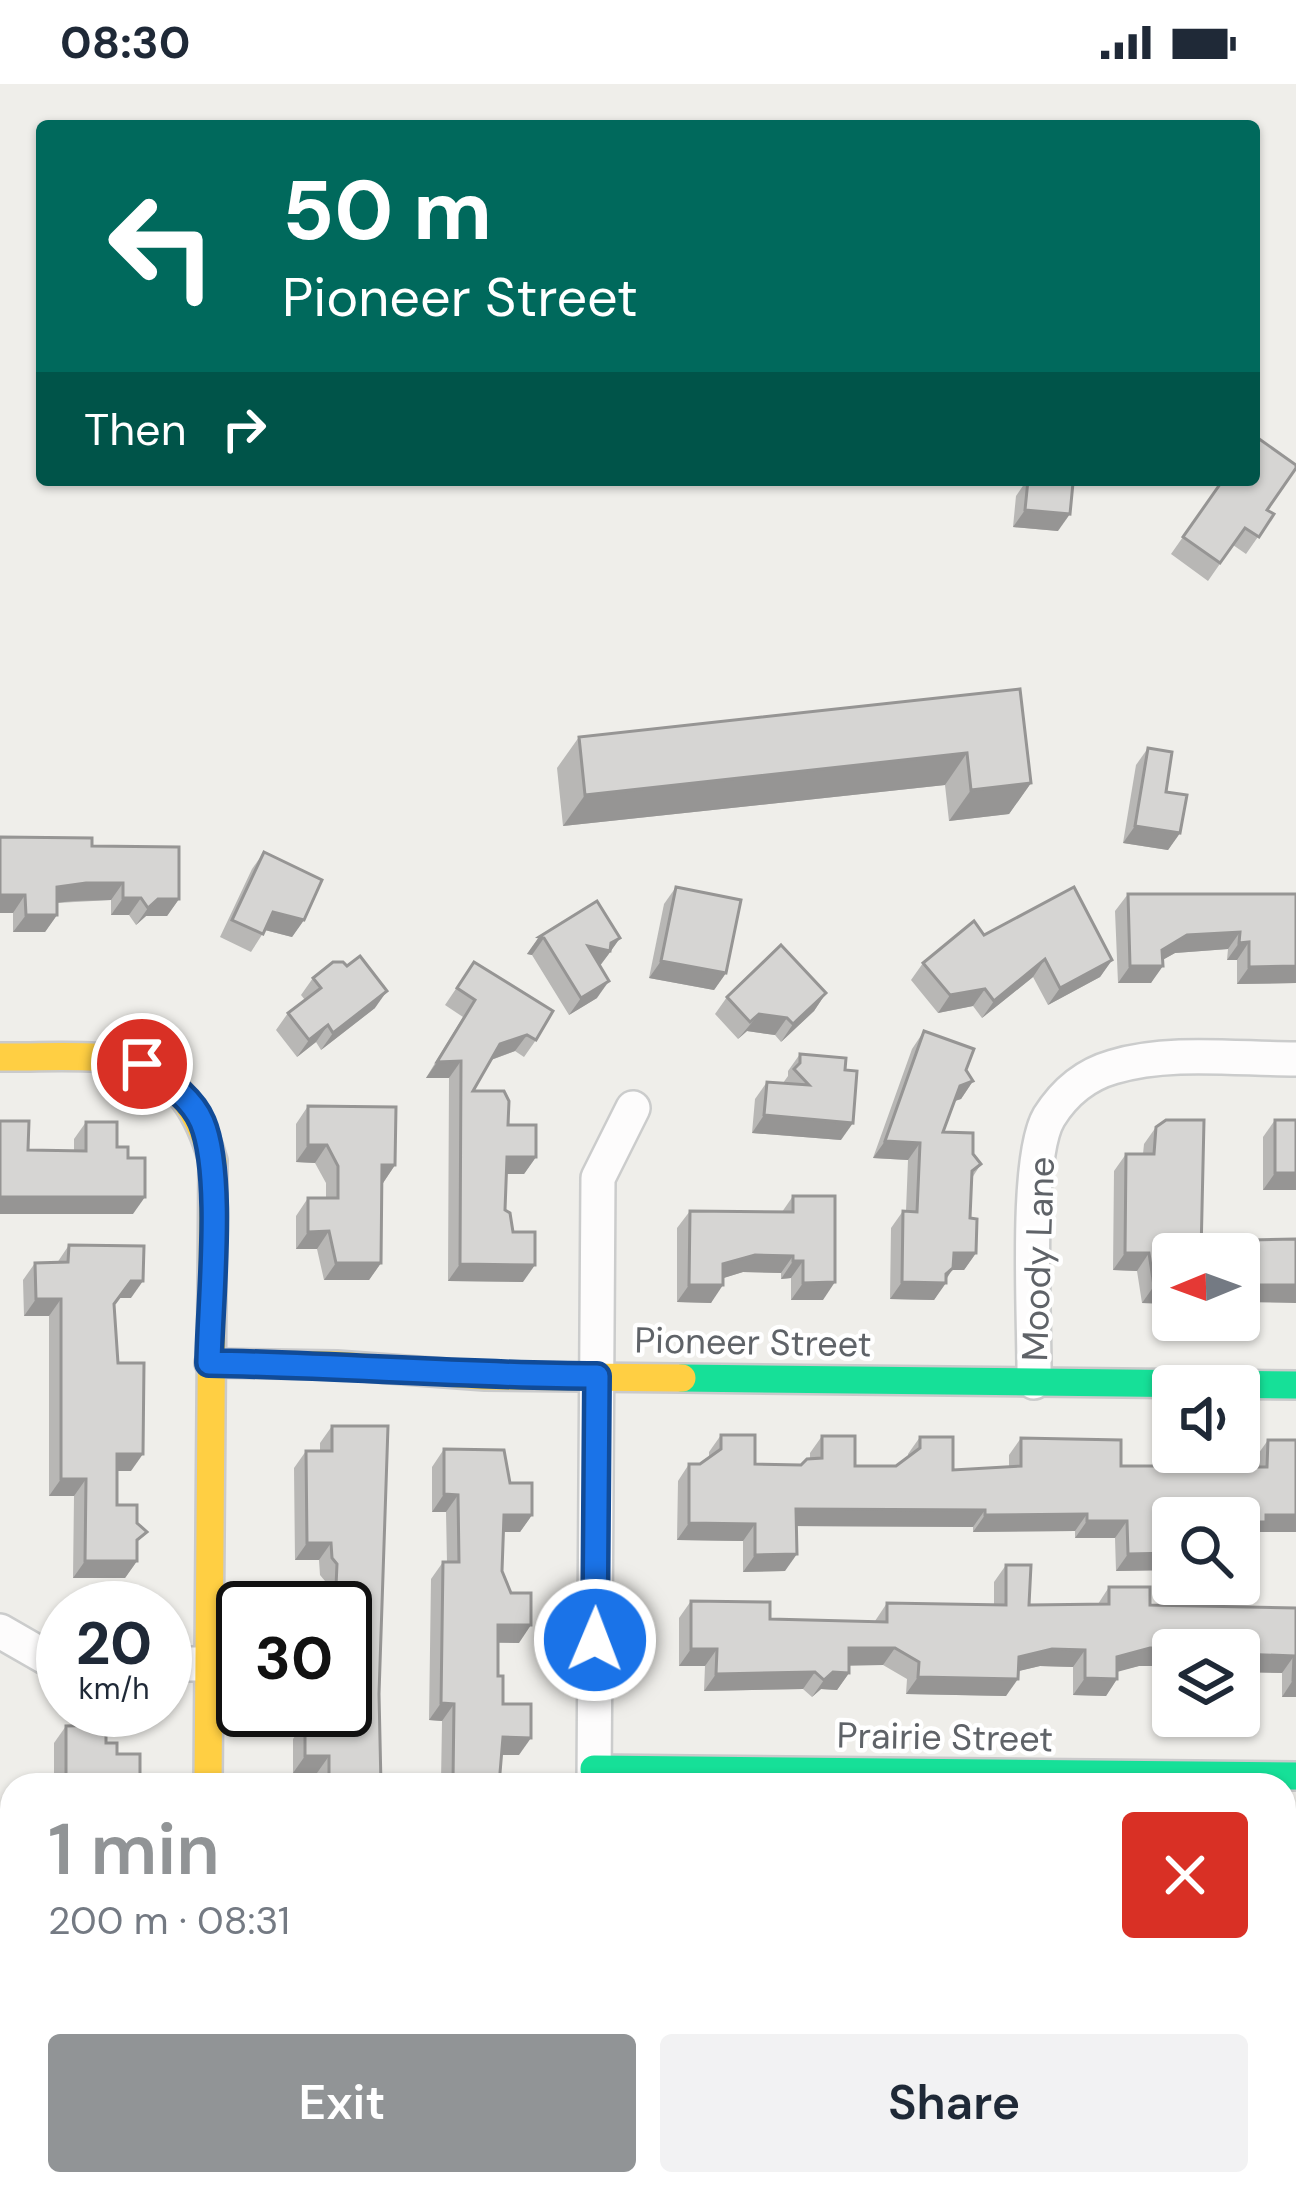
<!DOCTYPE html>
<meta charset="utf-8">
<style>
:root{--surface:#fff;--page:#f2f2f3;--text:#1f2937;--muted:#747a83;--accent:#919496}
body{margin:0;font-family:"DM Sans",sans-serif;background:var(--page);color:var(--text);height:100vh;display:flex;flex-direction:column;font-size:45px;white-space:nowrap}
*{box-sizing:border-box;margin:0}
p{font-size:39px;color:var(--muted)}
.icon{flex:none;width:66px;height:66px;fill:none;stroke:currentColor;stroke-width:2;stroke-linecap:round;stroke-linejoin:round}
.map{position:relative;flex:1;overflow:hidden}
.panel{position:absolute;left:0px;top:1689px;width:1296px;height:423px;display:flex;flex-direction:column;background:var(--surface);border-radius:36px 36px 0 0;box-shadow:0 3px 9px #0004}
.panel>*{flex:none}
.guide{position:absolute;left:36px;top:36px;width:1224px;height:366px;border-radius:12px;box-shadow:0 3px 9px #0004;background:#00695c;color:#fff;overflow:hidden}
.needle{width:78px;rotate:269deg}
.tools{position:absolute;left:1152px;top:1149px;display:grid;gap:24px}
.tools a{display:grid;place-items:center;width:108px;height:108px;border-radius:12px;background:var(--surface);box-shadow:0 3px 9px #0004;font-size:60px}
.speed{position:absolute;left:36px;top:1497px;display:flex;gap:24px;font-size:60px;font-weight:700;text-align:center}
.speed>*{display:grid;place-content:center;width:156px;height:156px;border-radius:50%;background:var(--surface);box-shadow:0 3px 9px #0004;line-height:1}
.speed small{font-size:30px;font-weight:400}
.speed .limit{border:6px solid #111;border-radius:18px;background:#fff;color:#111}
.pin{position:absolute;display:grid;place-items:center;width:102px;height:102px;color:#fff;margin:-51px;border:6px solid #fff;border-radius:50%;box-shadow:0 3px 12px #0007}
.me{position:absolute;width:132px;margin:-66px;rotate:1deg;stroke-linejoin:round;filter:drop-shadow(0 0 9px #0008)}
.turn{display:flex;align-items:center;gap:42px;height:252px;padding:0 48px;font-size:54px}
.turn .icon{width:156px;height:156px;stroke-width:2.5}
.turn b{display:block;font-size:84px;line-height:102px}
.then{display:flex;align-items:center;height:114px;padding:0 48px;background:#0003;gap:24px;font-size:45px}
.round{display:grid;place-items:center;flex:none;width:126px;height:126px;border-radius:12px;background:var(--page)}
.head{display:flex;align-items:center;justify-content:space-between;height:204px;padding:0 48px}
h1{font-size:72px;font-weight:600;line-height:90px;color:var(--accent)}
.button{display:flex;gap:24px;margin-top:auto;padding:24px 48px}
.button a{flex:1;height:138px;border-radius:12px;background:var(--accent);color:#fff;font-size:48px;font-weight:600;line-height:138px;text-align:center}
.button a+a{background:var(--page);color:var(--text)}
.status{display:flex;justify-content:space-between;align-items:center;height:84px;padding:0 60px;background:var(--surface);direction:ltr}
.status svg{height:33px;fill:currentColor}
.map>svg:first-child{display:block}
.lines{fill:none;stroke-linecap:round;stroke-linejoin:round}
.stream{stroke:#bfe0f9;stroke-width:9}
.street-casing{stroke:#cbcccc;stroke-width:38}
.fast-casing{stroke:#cacacb;stroke-width:32}
.slow-casing{stroke:#cacacb;stroke-width:32}
.street{stroke:#fdfcfc;stroke-width:33}
.fast{stroke:#16e098;stroke-width:27}
.slow{stroke:#ffcf43;stroke-width:27}
.wall{fill:#b8b7b5}
.shaded-wall{fill:#969594}
.building{fill:#d6d5d3;stroke:#969594;stroke-width:3}
.route-casing{stroke:#114b97;stroke-width:30}
.route{stroke:#1a73e8;stroke-width:21}
.labels{text-anchor:middle;dominant-baseline:central;stroke-width:9;stroke-linejoin:round;paint-order:stroke}
.street-label{font-size:36px;fill:#5f6368;stroke:#fff}
</style>
<div class="status"><b>08:30</b><svg viewBox="0 0 49 12"><path d="M0 12V9h3v3zM5 12V6h3v6zM10 12V3h3v9zM15 12V0h3v12zM26 1h20v11H26zM47 4h2v5h-2z"/></svg></div>
<div class="map">
<svg width="1296" height="2110" viewBox="0 0 1296 2110">
<rect width="100%" height="100%" fill="#efeeea"/>
<g class="lines">
<!-- stream -->
<g class="stream">
<polyline points="0,1872 12,1881"/>
<polyline points="332,2100 347,2110"/>
</g>
<defs>
<g id="street">
<path d="M1034,1298C1035,1241 1024,1075 1049,1033C1064,1009 1085,991 1113,983C1169,966 1237,975 1296,975"/>
<polyline points="0,1547 47,1574 63,1577"/>
<polyline points="165,1580 208,1580"/>
<polyline points="594,1701 598,1094 633,1024"/>
<polyline points="1284,2081 1296,2081"/>
<polyline points="34,2110 41,2100"/>
<polyline points="980,2110 1001,2100"/>
</g>
<g id="fast">
<polyline points="682,1294 1296,1301"/>
<polyline points="594,1685 1296,1692"/>
</g>
<g id="slow">
<path d="M0,973C106,974 178,955 213,1077L208,1701"/>
<polyline points="209,1279 337,1281 485,1292 682,1294"/>
</g>
</defs>
<!-- street casing -->
<use href="#street" class="street-casing"/>
<!-- fast casing -->
<use href="#fast" class="fast-casing"/>
<!-- slow casing -->
<use href="#slow" class="slow-casing"/>
<!-- street -->
<use href="#street" class="street"/>
<!-- fast -->
<use href="#fast" class="fast"/>
<!-- slow -->
<use href="#slow" class="slow"/>
</g>
<!-- wall -->
<g class="wall">
<polygon points="1027,396 1058,447 1013,443 1016,412"/>
<polygon points="1223,396 1274,430 1246,470 1233,461 1208,497 1171,470"/>
<polygon points="1020,605 1031,699 1009,730 949,737 945,701 563,742 557,684 579,653"/>
<polygon points="1148,664 1180,749 1168,766 1123,759 1136,681"/>
<polygon points="0,753 92,762 179,815 167,832 146,832 136,841 129,831 111,831 111,816 57,819 57,831 45,848 13,848 13,829 0,829"/>
<polygon points="264,768 304,836 292,853 265,846 251,868 220,853 252,785"/>
<polygon points="676,803 726,889 714,906 649,894 664,820"/>
<polygon points="1128,810 1296,810 1296,899 1237,900 1237,876 1227,876 1228,865 1175,869 1162,876 1151,899 1118,899 1115,827"/>
<polygon points="984,851 1112,876 1100,893 1048,921 1033,893 982,934 973,922 938,929 911,896 923,879"/>
<polygon points="539,853 620,854 600,882 597,914 569,931 532,871 527,870"/>
<polygon points="474,878 536,956 524,973 515,967 491,976 473,1007 508,1041 536,1073 524,1090 506,1090 505,1126 523,1198 448,1197 449,994 426,994 463,933 445,921"/>
<polygon points="313,894 375,924 321,966 316,958 297,973 276,946 288,929 305,916 301,911"/>
<polygon points="826,909 814,927 781,958 775,951 747,947 738,955 715,930 727,913"/>
<polygon points="924,947 966,986 973,997 961,1015 955,1017 943,1048 973,1070 981,1080 972,1094 970,1134 976,1169 964,1186 952,1186 934,1216 890,1215 891,1144 903,1127 906,1127 908,1076 873,1074 912,965"/>
<polygon points="800,970 841,1056 752,1049 755,1015 767,998 783,999 788,992 788,987"/>
<polygon points="308,1022 395,1081 383,1099 381,1099 381,1179 369,1196 324,1196 317,1165 296,1165 296,1132 308,1114 326,1114 326,1099 315,1079 296,1078 296,1040"/>
<polygon points="1275,1036 1296,1036 1296,1106 1263,1106 1263,1053"/>
<polygon points="0,1037 28,1066 74,1067 74,1055 86,1038 128,1074 133,1130 0,1130"/>
<polygon points="1156,1043 1173,1220 1142,1219 1137,1187 1113,1186 1114,1087 1126,1070 1143,1070 1144,1060"/>
<polygon points="793,1112 823,1216 791,1216 791,1194 781,1195 781,1189 743,1188 723,1194 711,1219 677,1218 677,1144 690,1127 782,1128"/>
<polygon points="1296,1155 1240,1218 1239,1173 1251,1156"/>
<polygon points="69,1161 131,1214 119,1214 114,1221 118,1279 131,1387 117,1387 117,1421 137,1462 137,1477 125,1494 73,1494 74,1412 49,1412 49,1232 24,1232 23,1196 35,1179 57,1179"/>
<polygon points="332,1342 379,1610 381,1701 317,1701 317,1689 293,1689 293,1655 305,1638 320,1638 321,1626 345,1626 345,1524 324,1524 325,1497 320,1491 319,1476 295,1476 294,1384 306,1367 320,1367 320,1359"/>
<polygon points="721,1351 755,1380 801,1381 810,1375 810,1369 822,1352 855,1382 896,1382 908,1373 908,1370 920,1353 953,1386 1009,1383 1009,1371 1021,1354 1121,1382 1170,1382 1170,1374 1174,1368 1215,1368 1215,1383 1256,1383 1256,1373 1268,1356 1296,1356 1296,1448 1259,1448 1254,1455 1239,1455 1239,1434 1173,1434 1173,1486 1116,1487 1115,1454 1075,1454 1075,1447 973,1448 973,1443 796,1442 785,1487 743,1488 743,1457 677,1456 678,1397 689,1380 700,1380 709,1373 709,1368"/>
<polygon points="444,1365 510,1399 532,1431 520,1448 504,1448 502,1487 519,1559 498,1559 498,1592 503,1620 519,1671 502,1671 499,1701 439,1701 441,1698 442,1637 429,1636 431,1495 443,1478 447,1478 446,1428 432,1428 432,1383"/>
<polygon points="1006,1481 1029,1521 1098,1520 1109,1503 1150,1521 1296,1524 1296,1613 1282,1613 1282,1589 1240,1588 1239,1599 1239,1566 1173,1566 1139,1582 1117,1587 1117,1595 1106,1612 1073,1611 1073,1583 1040,1582 1018,1587 1006,1612 906,1610 907,1595 883,1581 849,1581 849,1589 837,1606 821,1605 812,1613 803,1605 704,1607 705,1582 679,1582 679,1534 691,1517 770,1535 875,1537 887,1519 994,1520 994,1498"/>
<polygon points="66,1642 106,1659 117,1670 140,1701 54,1701 54,1659"/>
<polygon points="137,2100 236,2110 130,2110"/>
</g>
<!-- shaded-wall -->
<g class="shaded-wall">
<polygon points="1025,426 1070,430 1058,447 1013,443"/>
<polygon points="967,669 945,701 563,742 585,711"/>
<polygon points="1031,699 1009,730 949,737 971,706"/>
<polygon points="1135,742 1180,749 1168,766 1123,759"/>
<polygon points="86,799 123,799 111,816 74,817 45,820 57,803"/>
<polygon points="0,811 25,811 13,829 0,829"/>
<polygon points="123,814 141,814 129,831 111,831"/>
<polygon points="158,815 179,815 167,832 146,832 136,841 148,824"/>
<polygon points="273,828 304,836 292,853 261,845"/>
<polygon points="26,831 57,831 45,848 13,848"/>
<polygon points="1240,848 1228,865 1175,869 1152,882 1163,882 1151,899 1118,899 1130,882 1187,851"/>
<polygon points="539,853 544,854 532,871 527,870"/>
<polygon points="620,854 608,871 598,884 588,862 611,859"/>
<polygon points="1249,858 1237,876 1227,876 1239,859"/>
<polygon points="1045,875 1033,893 982,934 994,917"/>
<polygon points="1112,876 1100,893 1048,921 1060,904"/>
<polygon points="661,877 726,889 714,906 649,894"/>
<polygon points="1296,882 1296,899 1237,900 1249,883"/>
<polygon points="609,897 597,914 569,931 581,914"/>
<polygon points="985,905 973,922 938,929 950,911"/>
<polygon points="387,907 375,924 321,966 333,949"/>
<polygon points="826,909 814,927 781,958 793,940"/>
<polygon points="759,930 787,934 775,951 747,947 738,955"/>
<polygon points="328,941 316,958 297,973 309,956"/>
<polygon points="527,951 515,967 488,977 500,960"/>
<polygon points="461,977 449,994 426,994 437,978"/>
<polygon points="973,997 961,1015 948,1019 960,1002"/>
<polygon points="764,1031 853,1039 841,1056 752,1049"/>
<polygon points="885,1057 920,1059 908,1076 873,1074"/>
<polygon points="308,1061 327,1061 315,1079 296,1078"/>
<polygon points="507,1073 536,1073 524,1090 495,1090"/>
<polygon points="382,1081 395,1081 383,1099 369,1099"/>
<polygon points="1275,1089 1296,1089 1296,1106 1263,1106"/>
<polygon points="0,1113 145,1113 133,1130 0,1130"/>
<polygon points="329,1147 317,1165 296,1165 308,1148"/>
<polygon points="954,1169 976,1169 964,1186 952,1186 943,1199 946,1199 934,1216 890,1215 902,1198"/>
<polygon points="1125,1169 1149,1169 1137,1187 1113,1186"/>
<polygon points="755,1171 793,1172 781,1189 743,1188 711,1198 723,1180"/>
<polygon points="793,1177 803,1177 791,1194 781,1195"/>
<polygon points="336,1179 381,1179 369,1196 324,1196"/>
<polygon points="460,1180 535,1181 523,1198 448,1197"/>
<polygon points="131,1197 143,1197 131,1214 119,1214"/>
<polygon points="835,1198 823,1216 791,1216 803,1199"/>
<polygon points="689,1201 723,1201 711,1219 677,1218"/>
<polygon points="1252,1201 1296,1201 1296,1219 1240,1218"/>
<polygon points="1154,1202 1173,1202 1173,1220 1142,1219"/>
<polygon points="36,1215 61,1215 49,1232 24,1232"/>
<polygon points="117,1370 143,1370 131,1387 105,1387"/>
<polygon points="61,1395 86,1395 74,1412 49,1412"/>
<polygon points="444,1410 458,1411 446,1428 432,1428"/>
<polygon points="796,1425 985,1426 973,1443 784,1442"/>
<polygon points="1087,1430 1075,1447 973,1448 985,1431"/>
<polygon points="504,1431 532,1431 520,1448 492,1448"/>
<polygon points="1266,1431 1296,1431 1296,1448 1259,1448 1254,1455 1239,1455 1239,1438"/>
<polygon points="1087,1437 1127,1437 1115,1454 1075,1454"/>
<polygon points="689,1439 755,1440 743,1457 677,1456"/>
<polygon points="307,1459 331,1459 319,1476 295,1476"/>
<polygon points="1173,1469 1173,1486 1116,1487 1128,1470"/>
<polygon points="797,1470 785,1487 743,1488 755,1471"/>
<polygon points="85,1477 137,1477 125,1494 73,1494"/>
<polygon points="498,1541 531,1541 519,1559 486,1558"/>
<polygon points="849,1564 895,1564 883,1581 837,1582"/>
<polygon points="1150,1564 1196,1565 1173,1566 1173,1582 1139,1582 1106,1591 1117,1573"/>
<polygon points="691,1565 717,1565 705,1582 679,1582"/>
<polygon points="1052,1565 1085,1566 1073,1583 1040,1582 1007,1590 1019,1573"/>
<polygon points="1240,1570 1294,1572 1282,1589 1239,1588"/>
<polygon points="815,1588 803,1605 704,1607 716,1590"/>
<polygon points="833,1588 849,1589 837,1606 821,1605 812,1613 824,1596"/>
<polygon points="918,1593 1018,1595 1006,1612 906,1610"/>
<polygon points="1085,1594 1117,1595 1106,1612 1073,1611"/>
<polygon points="1293,1596 1296,1596 1296,1613 1282,1613"/>
<polygon points="441,1619 454,1620 442,1637 429,1636"/>
<polygon points="503,1653 531,1654 519,1671 491,1671"/>
<polygon points="305,1672 329,1672 317,1689 293,1689"/>
<polygon points="1284,1957 1296,1958 1296,1975 1284,1974"/>
<polygon points="750,2103 766,2110 746,2110"/>
</g>
<!-- building -->
<g class="building">
<polygon points="1255,352 1296,381 1296,384 1267,426 1274,430 1259,453 1245,444 1220,479 1183,453 1223,396 1254,396"/>
<polygon points="1028,396 1073,399 1070,430 1025,426"/>
<polygon points="1020,605 1031,699 971,706 967,669 585,711 579,653"/>
<polygon points="1148,664 1172,668 1166,708 1187,711 1180,749 1135,742"/>
<polygon points="0,753 92,754 92,762 179,763 179,815 158,815 148,824 141,814 123,814 123,799 86,799 57,803 57,831 26,831 25,811 0,811"/>
<polygon points="264,768 322,796 304,836 273,828 263,850 232,836"/>
<polygon points="676,803 741,816 726,889 661,877"/>
<polygon points="1074,803 1112,876 1060,904 1045,875 994,917 985,905 950,911 923,879 974,837 984,851"/>
<polygon points="1128,810 1296,810 1296,882 1249,883 1249,858 1239,859 1240,848 1187,851 1162,866 1163,882 1130,882"/>
<polygon points="597,817 620,854 611,859 610,867 588,862 609,897 581,914 544,854 539,853"/>
<polygon points="781,861 826,909 793,940 787,934 759,930 750,938 727,913"/>
<polygon points="360,872 387,907 333,949 328,941 309,956 288,929 321,904 313,894 333,878 343,878 347,882"/>
<polygon points="474,878 553,927 536,956 527,951 500,960 473,1007 504,1007 509,1017 508,1041 536,1041 536,1073 507,1073 505,1126 510,1129 513,1148 535,1148 535,1181 460,1180 461,977 437,978 475,916 457,904"/>
<polygon points="924,947 974,965 966,986 973,997 960,1002 943,1048 973,1049 973,1070 981,1080 972,1087 970,1134 977,1135 976,1169 954,1169 953,1184 946,1190 946,1199 902,1198 903,1127 917,1128 920,1059 885,1057"/>
<polygon points="800,970 846,974 845,986 857,987 853,1039 764,1031 767,998 809,1001 794,985 800,979"/>
<polygon points="308,1022 396,1023 395,1081 382,1081 381,1179 336,1179 329,1147 308,1148 308,1114 338,1114 338,1082 327,1061 308,1061"/>
<polygon points="1166,1036 1204,1036 1201,1170 1173,1170 1173,1202 1154,1202 1149,1169 1125,1169 1126,1070 1154,1070 1156,1043"/>
<rect x="1275" y="1036" width="21" height="53"/>
<polygon points="0,1037 29,1037 28,1066 86,1067 86,1038 117,1038 117,1063 128,1063 128,1074 145,1074 145,1113 0,1113"/>
<polygon points="793,1112 835,1112 835,1198 803,1199 803,1177 793,1177 793,1172 755,1171 723,1180 723,1201 689,1201 690,1127 793,1128"/>
<polygon points="1296,1155 1296,1201 1252,1201 1251,1156"/>
<polygon points="69,1161 144,1162 143,1197 131,1197 114,1220 118,1279 144,1279 143,1370 117,1370 117,1421 137,1421 137,1439 147,1448 137,1456 137,1477 85,1477 86,1395 61,1395 61,1215 36,1215 35,1179 68,1178"/>
<polygon points="332,1342 388,1342 379,1610 381,1701 329,1701 329,1672 305,1672 305,1638 330,1638 331,1626 345,1626 345,1524 335,1524 337,1480 332,1474 331,1459 307,1459 306,1367 332,1367"/>
<polygon points="721,1351 755,1351 755,1380 801,1381 807,1375 822,1374 822,1352 855,1352 855,1382 896,1382 920,1364 920,1353 953,1353 953,1386 1021,1382 1021,1354 1121,1356 1121,1382 1181,1382 1181,1368 1215,1368 1215,1383 1267,1383 1268,1356 1296,1356 1296,1431 1266,1431 1266,1438 1239,1438 1239,1434 1173,1434 1173,1469 1128,1470 1127,1437 1087,1437 1087,1430 985,1431 985,1426 796,1425 797,1470 755,1471 755,1440 689,1439 689,1380 700,1380 721,1365"/>
<polygon points="444,1365 504,1366 510,1399 532,1399 532,1431 504,1431 502,1487 511,1509 531,1509 531,1541 498,1541 498,1592 503,1592 503,1620 531,1620 531,1654 503,1653 499,1701 442,1701 442,1696 453,1696 454,1620 441,1619 443,1478 459,1478 458,1411 444,1410"/>
<polygon points="1006,1481 1031,1481 1029,1521 1109,1520 1109,1503 1150,1503 1150,1521 1296,1524 1296,1596 1293,1596 1294,1572 1240,1570 1239,1598 1239,1566 1150,1564 1117,1573 1117,1595 1085,1594 1085,1566 1052,1565 1019,1573 1018,1595 918,1593 919,1578 895,1564 849,1564 849,1589 833,1588 824,1596 815,1588 716,1590 717,1565 691,1565 691,1517 770,1518 770,1535 887,1538 887,1519 1006,1521"/>
<polygon points="106,1641 106,1659 117,1659 117,1670 140,1670 140,1701 66,1701 66,1642"/>
<polygon points="1284,1746 1296,1746 1296,1958 1284,1957"/>
<polygon points="0,1937 12,1946 12,1994 0,2011"/>
<polygon points="137,2100 222,2100 236,2110 149,2110"/>
<polygon points="752,2100 827,2100 829,2101 825,2110 766,2110 750,2103"/>
</g>
<g class="lines">
<defs>
<path id="route" d="M142,980C164,996 191,1012 202,1038C224,1090 210,1218 209,1279C339,1281 467,1292 597,1292L595,1556"/>
</defs>
<!-- route casing -->
<use href="#route" class="route-casing"/>
<!-- route -->
<use href="#route" class="route"/>
</g>
<g class="labels">
<!-- street labels -->
<g class="street-label">
<text transform="translate(1038 1175) rotate(-88)">Moody Lane</text>
<text transform="translate(753 1258) rotate(1)">Pioneer Street</text>
<text transform="translate(945 1653) rotate(1)">Prairie Street</text>
</g>
</g>
</svg>
<div class="tools">
<a><svg class="needle" viewBox="-14 -14 28 28"><path d="M0-13l5 13h-10z" fill="#e53935"/><path d="M0 13l5-13h-10z" fill="#747a83"/></svg></a>
<a><svg class="icon" aria-label="sound" viewBox="0 0 24 24"><path d="M4 9h4l5-4v14l-5-4H4zM17 9q2 3 0 6"/></svg></a>
<a><svg class="icon" aria-label="search" viewBox="0 0 24 24"><circle cx="10" cy="10" r="6"/><path d="M15 15l6 6"/></svg></a>
<a><svg class="icon" aria-label="layers" viewBox="0 0 24 24"><path d="M12 4l9 5-9 5-9-5zM3 14l9 5 9-5"/></svg></a>
</div>
<div class="speed"><div>20<small>km/h</small></div><div class="limit">30</div></div>
<div class="pin" style="left:142px;top:980px;background:#d93025"><svg class="icon" aria-label="arrive" viewBox="0 0 24 24"><path d="M6 21V4h12l-3 4 3 4H6"/></svg></div>
<svg class="me" style="left:595px;top:1556px" viewBox="-20 -20 40 40"><circle r="17" fill="#1a73e8" stroke="#fff" stroke-width="3"/><path d="M0-11L8 9 0 5-8 9z" fill="#fff"/></svg>
<div class="guide">
<div class="turn"><svg class="icon" aria-label="left" viewBox="0 0 24 24"><path d="M17 20v-9H6M10 6l-5 5 5 5"/></svg><div><b>50 m</b>Pioneer Street</div></div>
<div class="then">Then<svg class="icon" aria-label="right" viewBox="0 0 24 24"><path d="M7 20v-9h11M14 6l5 5-5 5"/></svg></div>
</div>
<section class="panel">
<div class="head"><div><h1>1 min</h1><p>200 m · 08:31</p></div><a class="round" style="background:#d93025;color:#fff"><svg class="icon" aria-label="close" viewBox="0 0 24 24"><path d="M6 6l12 12M18 6L6 18"/></svg></a></div>
<div class="button"><a>Exit</a><a>Share</a></div>
</section>
</div>
